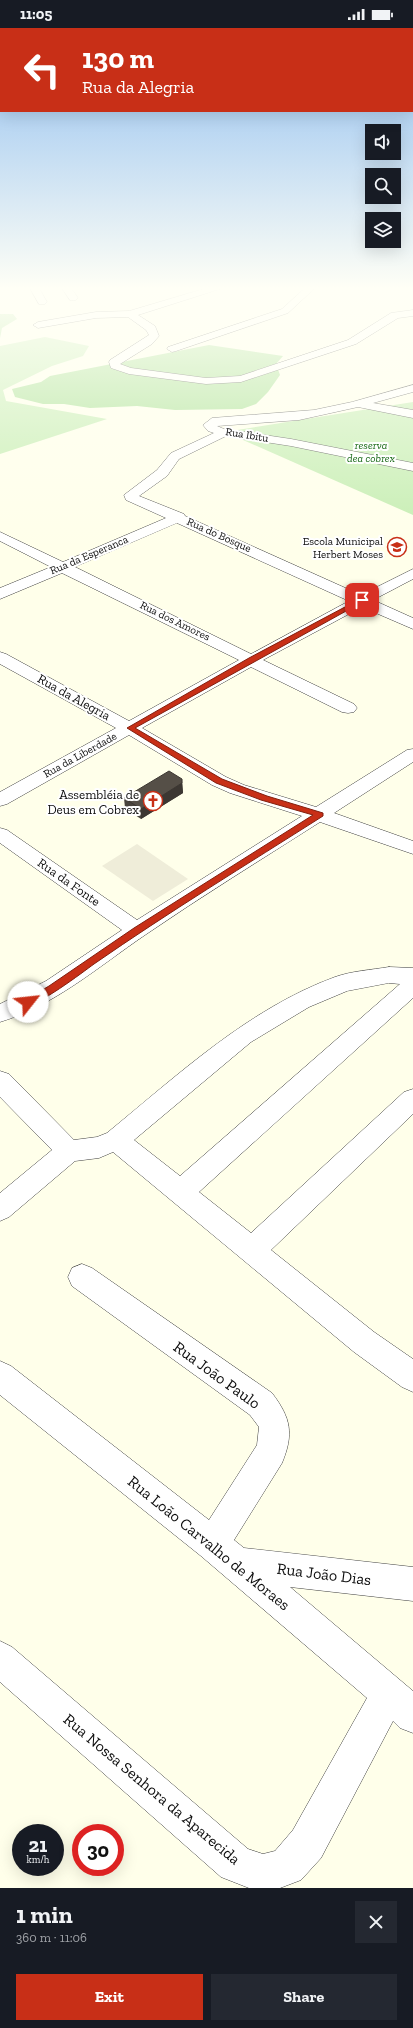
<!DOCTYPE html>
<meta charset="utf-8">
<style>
:root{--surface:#171b24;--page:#242831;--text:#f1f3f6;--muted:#9ea1a6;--accent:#c82f17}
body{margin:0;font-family:"Zilla Slab",serif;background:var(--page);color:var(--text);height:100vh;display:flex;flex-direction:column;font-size:15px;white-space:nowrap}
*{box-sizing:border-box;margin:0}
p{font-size:13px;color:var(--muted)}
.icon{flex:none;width:22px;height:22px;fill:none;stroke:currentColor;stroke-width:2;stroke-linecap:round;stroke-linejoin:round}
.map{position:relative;height:1860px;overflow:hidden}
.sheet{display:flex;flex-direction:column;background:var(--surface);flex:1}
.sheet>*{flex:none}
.banner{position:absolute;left:0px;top:0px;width:413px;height:84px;box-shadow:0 4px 16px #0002;background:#c82f17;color:#fff;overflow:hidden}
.fabs{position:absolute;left:365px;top:96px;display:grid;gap:8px}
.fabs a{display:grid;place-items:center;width:36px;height:36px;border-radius:0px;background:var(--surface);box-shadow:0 4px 16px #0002;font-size:20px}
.speed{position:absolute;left:12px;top:1796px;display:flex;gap:8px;font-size:20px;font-weight:700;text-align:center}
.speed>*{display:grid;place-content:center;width:52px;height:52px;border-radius:50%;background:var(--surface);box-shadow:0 4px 16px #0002;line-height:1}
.speed small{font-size:10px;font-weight:400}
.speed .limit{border:6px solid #d22;background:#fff;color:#111}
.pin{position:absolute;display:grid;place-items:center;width:34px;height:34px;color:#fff;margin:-17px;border-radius:8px;box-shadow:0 2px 6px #0006}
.me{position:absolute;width:44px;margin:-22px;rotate:61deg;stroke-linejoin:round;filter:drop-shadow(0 0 3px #0008)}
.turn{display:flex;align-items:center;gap:14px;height:84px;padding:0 16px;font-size:18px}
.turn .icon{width:52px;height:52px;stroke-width:2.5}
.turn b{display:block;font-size:28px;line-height:34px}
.round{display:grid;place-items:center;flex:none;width:42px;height:42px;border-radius:0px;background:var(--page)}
.summary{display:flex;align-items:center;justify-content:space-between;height:68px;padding:0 16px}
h1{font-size:24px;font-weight:700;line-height:30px}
.cta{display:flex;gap:8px;margin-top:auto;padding:8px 16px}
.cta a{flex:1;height:46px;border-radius:0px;background:var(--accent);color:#fff;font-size:16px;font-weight:700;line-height:46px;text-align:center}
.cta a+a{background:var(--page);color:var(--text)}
.status{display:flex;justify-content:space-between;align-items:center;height:28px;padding:0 20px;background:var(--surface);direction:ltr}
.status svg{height:11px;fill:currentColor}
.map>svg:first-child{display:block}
.green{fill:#c4edb0}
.forest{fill:#a4df8e}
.plaza{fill:#efedd9}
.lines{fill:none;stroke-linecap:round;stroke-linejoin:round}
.minor-casing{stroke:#3f3f3f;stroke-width:1}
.minor{fill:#fff;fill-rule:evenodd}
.wall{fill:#49443d}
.shaded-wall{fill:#3c3732}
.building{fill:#554f47;stroke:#3c3732}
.route{fill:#c82f17;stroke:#821f0f}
.labels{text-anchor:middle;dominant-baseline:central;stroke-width:4;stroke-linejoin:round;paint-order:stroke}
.far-street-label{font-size:11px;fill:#0c0c0c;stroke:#fff}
.far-park-label{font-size:11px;font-style:italic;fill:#186916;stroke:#fff}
.far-poi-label{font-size:11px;fill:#0c0c0c;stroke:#fff;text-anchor:end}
.street-label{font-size:13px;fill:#0c0c0c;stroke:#fff}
.poi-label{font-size:13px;fill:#0c0c0c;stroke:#fff;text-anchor:end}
.near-street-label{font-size:16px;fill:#0c0c0c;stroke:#fff}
</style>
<div class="status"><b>11:05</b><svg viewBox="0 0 49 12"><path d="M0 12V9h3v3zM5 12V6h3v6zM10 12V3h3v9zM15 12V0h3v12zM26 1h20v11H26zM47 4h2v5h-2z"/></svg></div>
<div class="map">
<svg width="413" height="1860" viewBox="0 0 413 1860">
<rect width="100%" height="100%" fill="#ffffea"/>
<!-- green -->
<g class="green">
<polygon points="45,309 89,318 83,328 52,338 3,362 6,373 107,391 0,426 0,318"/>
<polygon points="413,374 413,487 225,404"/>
</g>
<!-- forest -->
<g class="forest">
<polygon points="0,286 13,286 17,291 2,300 0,310"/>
<polygon points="209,317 283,328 276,336 280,347 268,364 256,376 242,381 175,382 137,378 90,380 64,376 43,376 15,369 12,361 41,354 50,348"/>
</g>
<!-- plaza -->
<polygon class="plaza" points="137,816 188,851 153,873 102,838"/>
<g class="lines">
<defs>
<g id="minor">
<polygon points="30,260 39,260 47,274 45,276 39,276"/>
<polygon points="62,260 71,260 78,270 76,272 70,272"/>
<polygon points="207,260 223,260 138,287 155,298 159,308 152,316 120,336 131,340 206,350 240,348 348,312 391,285 413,282 413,288 398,290 356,316 241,354 206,356 129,346 111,340 109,334 110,332 149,307 146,302 128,289 96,290 38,300 33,297 38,294 96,284 129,283"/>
<polygon points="305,260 315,260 288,285 176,323 172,324 167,321 168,319 282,281"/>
<path d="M413,357V364L373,375L413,382V390L358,379L299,392L217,398L224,401L291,411L413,435V443L291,418L226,408L179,431L167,448L139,468L184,486L185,488L361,567L413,541V551L373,572L413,590V601L362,579L263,632L354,676L357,680L354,684L348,685L342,684L251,639L142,700L226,749L244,757L316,779L407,722L413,721V734L334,785L413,813V826L320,794C262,831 202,868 145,907C98,939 55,977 0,994V976L46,953L122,902L0,815V800L7,802L137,892L302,788L230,765L212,757L129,707L7,776L0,778V764L116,700L0,636V624L6,626L129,693L239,632L62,545L0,571V560L51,539L0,513V504L63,534L166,490L126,472L124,467L157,442L171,425L214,405L208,403L203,397L212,390L314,382L352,374ZM177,495L349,573L251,626L75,539Z"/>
<path d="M389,939L413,940V970L199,1164L251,1205L404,1064L413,1061V1086L271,1222L374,1304L413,1331V1364L402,1359L354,1324L113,1124L99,1130L75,1133L9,1189L0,1193V1165L52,1122L0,1069V1043L9,1046L74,1112L97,1109L107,1105C178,1047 248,981 335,949C352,943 371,942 389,939ZM389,955L400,956L180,1148L134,1112L251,1014L309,979L347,963Z"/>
<path d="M82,1236L92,1240L272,1365C291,1390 294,1406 282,1435L234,1512L244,1520L413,1539V1573L290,1559L413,1663V1705L400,1700L393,1693L321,1830L301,1852L280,1860H249L221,1849L0,1654V1613L12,1619L248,1821L263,1826L275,1823L293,1802L367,1670L201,1528L0,1367V1333L11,1338L209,1492L257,1417L259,1399L250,1387L72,1258L68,1249L72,1240Z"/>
</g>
</defs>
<!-- minor casing -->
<use href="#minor" class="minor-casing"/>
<!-- minor -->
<use href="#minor" class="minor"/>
</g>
<!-- wall -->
<polygon class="wall" points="182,751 183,765 141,791 125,780 124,770"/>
<!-- shaded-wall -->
<polygon class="shaded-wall" points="182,755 183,765 141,791 141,781"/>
<!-- building -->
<polygon class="building" points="169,743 182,751 182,755 141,781 124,770"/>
<!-- sky -->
<linearGradient id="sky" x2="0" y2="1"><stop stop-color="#8fbef0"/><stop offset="0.5" stop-color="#fffff6"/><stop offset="1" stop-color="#fffff6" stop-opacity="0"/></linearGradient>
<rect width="413" height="521" fill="url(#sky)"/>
<!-- route -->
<path class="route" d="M360,571L366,572L135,700L222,751L267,768L323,785V788C246,837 169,884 94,936C83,944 36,980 25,977V972L49,958L134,900L313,787L261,772L216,755L127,700L249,630Z"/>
<!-- icons -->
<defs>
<symbol id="school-ring" viewBox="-11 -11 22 22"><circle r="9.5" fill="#fff" stroke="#c82f17" stroke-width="1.5"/><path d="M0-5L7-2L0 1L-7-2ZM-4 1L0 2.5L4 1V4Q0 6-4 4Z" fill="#c82f17"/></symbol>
<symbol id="church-ring" viewBox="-11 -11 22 22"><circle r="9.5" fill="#fff" stroke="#c82f17" stroke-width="1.5"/><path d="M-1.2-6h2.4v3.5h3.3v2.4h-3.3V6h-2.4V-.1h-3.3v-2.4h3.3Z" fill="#c82f17"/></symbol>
</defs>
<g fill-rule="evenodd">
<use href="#school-ring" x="386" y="508" width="22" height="22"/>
<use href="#church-ring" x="142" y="762" width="22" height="22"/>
</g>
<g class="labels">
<!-- far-street labels -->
<g class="far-street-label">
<text transform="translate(247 407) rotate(9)">Rua Ibitu</text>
<text transform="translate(219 507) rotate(24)">Rua do Bosque</text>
<text transform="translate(89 527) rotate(-23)">Rua da Esperanca</text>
<text transform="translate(175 593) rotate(26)">Rua dos Amores</text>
<text transform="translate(80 727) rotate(-29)">Rua da Liberdade</text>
</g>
<!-- far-park labels -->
<g class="far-park-label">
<text x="371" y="417">reserva<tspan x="371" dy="13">dea cobrex</tspan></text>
</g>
<!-- far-poi labels -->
<g class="far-poi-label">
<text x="383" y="513">Escola Municipal<tspan x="383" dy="13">Herbert Moses</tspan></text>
</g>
<!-- street labels -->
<g class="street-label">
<text transform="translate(74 669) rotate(29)">Rua da Alegria</text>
<text transform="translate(69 854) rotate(35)">Rua da Fonte</text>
</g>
<!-- poi labels -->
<g class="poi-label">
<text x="139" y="766">Assembléia de<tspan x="139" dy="15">Deus em Cobrex</tspan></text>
</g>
<!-- near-street labels -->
<g class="near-street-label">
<text transform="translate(217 1347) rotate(36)">Rua João Paulo</text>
<text transform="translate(209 1515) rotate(39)">Rua Loão Carvalho de Moraes</text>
<text transform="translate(324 1546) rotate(7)">Rua João Dias</text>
<text transform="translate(152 1761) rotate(40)">Rua Nossa Senhora da Aparecida</text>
</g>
</g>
</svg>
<div class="fabs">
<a><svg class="icon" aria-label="sound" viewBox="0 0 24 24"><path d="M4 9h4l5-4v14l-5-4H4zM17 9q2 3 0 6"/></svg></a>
<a><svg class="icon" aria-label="search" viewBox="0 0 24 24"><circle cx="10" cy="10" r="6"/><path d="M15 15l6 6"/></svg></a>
<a><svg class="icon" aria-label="layers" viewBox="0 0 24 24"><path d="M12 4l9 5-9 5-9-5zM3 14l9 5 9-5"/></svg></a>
</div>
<div class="speed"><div>21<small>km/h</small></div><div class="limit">30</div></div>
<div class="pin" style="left:362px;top:572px;background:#d93025"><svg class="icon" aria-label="arrive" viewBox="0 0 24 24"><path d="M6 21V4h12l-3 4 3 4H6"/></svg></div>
<svg class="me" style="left:28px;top:974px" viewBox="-20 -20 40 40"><circle r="19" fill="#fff"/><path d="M0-13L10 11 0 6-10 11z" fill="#c82f17"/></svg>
<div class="banner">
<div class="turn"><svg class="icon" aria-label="left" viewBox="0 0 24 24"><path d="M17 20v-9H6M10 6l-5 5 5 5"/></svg><div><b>130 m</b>Rua da Alegria</div></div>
</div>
</div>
<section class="sheet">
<div class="summary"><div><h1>1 min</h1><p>360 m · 11:06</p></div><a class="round"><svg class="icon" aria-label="close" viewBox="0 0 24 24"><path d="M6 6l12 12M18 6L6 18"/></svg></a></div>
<div class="cta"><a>Exit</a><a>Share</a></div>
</section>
